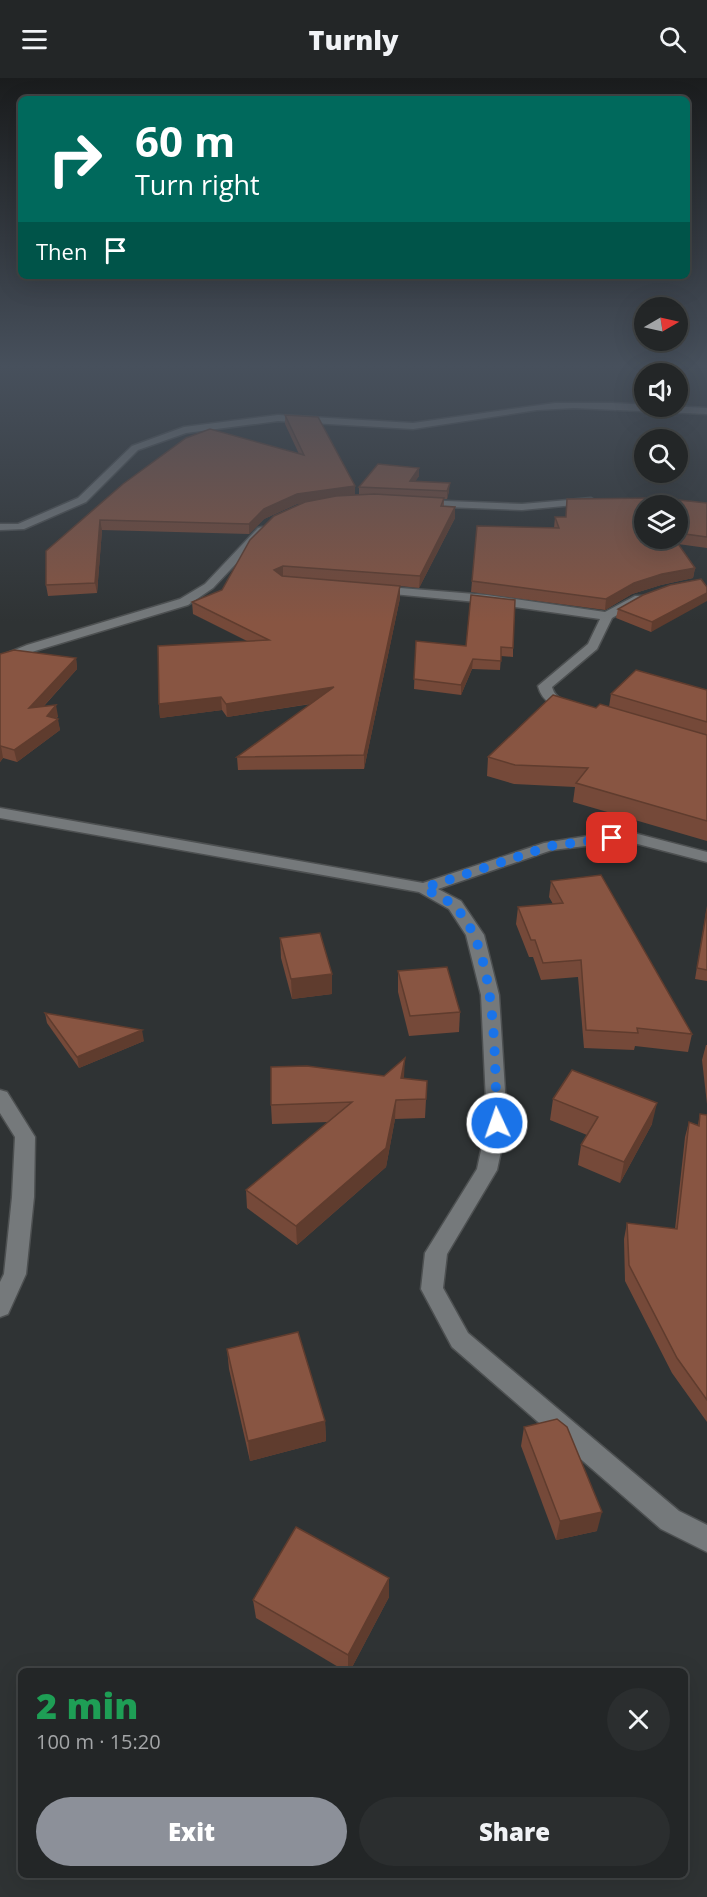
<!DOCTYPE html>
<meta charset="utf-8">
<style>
:root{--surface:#232627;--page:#2b2e2f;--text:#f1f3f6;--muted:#a3a5a7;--line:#404344;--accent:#8c9099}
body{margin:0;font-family:"Open Sans",sans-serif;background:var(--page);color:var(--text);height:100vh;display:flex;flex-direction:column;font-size:22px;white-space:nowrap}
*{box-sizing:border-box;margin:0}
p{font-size:20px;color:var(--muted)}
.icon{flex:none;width:33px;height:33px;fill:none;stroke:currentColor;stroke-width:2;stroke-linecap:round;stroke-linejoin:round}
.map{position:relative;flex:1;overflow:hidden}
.panel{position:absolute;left:18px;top:1590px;width:670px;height:210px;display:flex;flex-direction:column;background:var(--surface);border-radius:9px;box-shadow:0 6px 24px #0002,0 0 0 2px var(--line)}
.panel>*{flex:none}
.banner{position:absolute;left:18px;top:18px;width:672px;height:183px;border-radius:9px;box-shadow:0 6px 24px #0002,0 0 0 2px var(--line);background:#00695c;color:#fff;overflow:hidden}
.needle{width:39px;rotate:81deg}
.fabs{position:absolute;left:634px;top:219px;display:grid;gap:12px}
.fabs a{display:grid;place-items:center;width:54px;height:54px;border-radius:50%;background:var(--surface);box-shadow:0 6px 24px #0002,0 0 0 2px var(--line);font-size:30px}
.pin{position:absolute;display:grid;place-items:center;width:51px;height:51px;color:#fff;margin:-26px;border-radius:12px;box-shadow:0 3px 9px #0006}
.me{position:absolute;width:66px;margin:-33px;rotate:357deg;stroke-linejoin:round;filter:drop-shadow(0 0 4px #0008)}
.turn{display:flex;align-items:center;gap:21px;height:126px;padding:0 18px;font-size:27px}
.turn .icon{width:78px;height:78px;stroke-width:2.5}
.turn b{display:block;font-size:42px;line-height:51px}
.then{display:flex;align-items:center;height:57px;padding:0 18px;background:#0003;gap:12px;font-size:22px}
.round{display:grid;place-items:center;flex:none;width:63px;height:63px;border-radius:32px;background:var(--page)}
.headline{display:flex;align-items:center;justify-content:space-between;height:102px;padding:0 18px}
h1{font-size:36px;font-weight:800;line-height:45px;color:#1e9e55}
.cta{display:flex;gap:12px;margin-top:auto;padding:12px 18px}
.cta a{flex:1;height:69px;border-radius:36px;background:var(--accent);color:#fff;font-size:24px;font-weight:800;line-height:69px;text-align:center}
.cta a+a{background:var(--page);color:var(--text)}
header{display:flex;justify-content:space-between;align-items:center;height:78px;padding:0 18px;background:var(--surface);font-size:27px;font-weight:800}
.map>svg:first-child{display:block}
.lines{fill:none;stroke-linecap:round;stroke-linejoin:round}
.minor-casing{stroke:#4d5051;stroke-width:3}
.tertiary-casing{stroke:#4d5051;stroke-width:3}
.minor{fill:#75797b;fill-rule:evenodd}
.tertiary{fill:#75797b;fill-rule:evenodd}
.wall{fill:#754939;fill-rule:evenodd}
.shaded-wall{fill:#5f3c2e}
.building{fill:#885542;stroke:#5f3c2e;stroke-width:1.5}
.route{stroke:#1a73e8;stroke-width:10;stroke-dasharray:0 18}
</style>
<header><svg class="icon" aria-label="menu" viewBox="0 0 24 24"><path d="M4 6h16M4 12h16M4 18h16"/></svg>Turnly<svg class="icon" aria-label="search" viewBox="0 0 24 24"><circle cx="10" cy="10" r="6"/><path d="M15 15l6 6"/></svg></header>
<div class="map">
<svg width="707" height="1819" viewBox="0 0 707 1819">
<rect width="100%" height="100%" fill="#2f3334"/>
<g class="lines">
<defs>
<g id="minor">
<polygon points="591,420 596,423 595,425 522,432 421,428 416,425 421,422 522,426"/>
<polygon points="262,449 266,450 266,454 213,510 188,527 35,573 0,587 0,578 27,567 180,521 205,506 258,450"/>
<path d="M376,508L487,517L605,534L635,518H643L645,521L612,540L597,571L552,609C556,624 570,622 580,630L573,634C557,630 542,625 538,608L588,566L600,541L487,525L372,514L370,512Z"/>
<polygon points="0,730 423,805 544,765 594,757 630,754 707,774 707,784 630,764 594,767 552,772 438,811 461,823 484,857 499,917 507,1045 497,1092 447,1176 443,1210 468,1255 679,1433 707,1447 707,1474 661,1451 452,1269 421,1211 425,1175 477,1091 487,1045 481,917 466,857 449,831 419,814 0,740"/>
</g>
<g id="tertiary">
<polygon points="555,325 612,325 707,330 707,336 574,330 537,332 413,351 278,343 186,355 138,372 86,424 24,451 0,452 0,446 18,446 78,420 132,368 184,349 278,337 413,345"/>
<polygon points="0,1012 7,1014 35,1059 34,1119 26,1196 8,1236 0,1239 0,1204 4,1196 12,1119 15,1059 0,1035"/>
</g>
</defs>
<!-- minor casing -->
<use href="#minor" class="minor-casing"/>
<!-- tertiary casing -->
<use href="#tertiary" class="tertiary-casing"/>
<!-- minor -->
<use href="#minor" class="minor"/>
<!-- tertiary -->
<use href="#tertiary" class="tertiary"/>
</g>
<!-- wall -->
<g class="wall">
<polygon points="285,337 355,417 359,417 359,409 419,390 419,398 415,403 449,413 447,421 444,421 444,428 455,440 419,510 400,508 400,520 364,691 238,692 237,679 311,626 227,639 222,632 160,640 159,626 247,563 193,536 192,524 222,512 303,425 297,426 264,441 249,456 102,452 97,515 48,518 46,507 123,406 299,376 285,346"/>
<path d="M660,420L707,425V470L678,466L695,490L693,500L661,507L632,516L605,532L471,514L477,448L554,450L555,439H566L567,421ZM645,428H678V460H645Z"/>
<polygon points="707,509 651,554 616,540 618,531"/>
<polygon points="416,563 466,568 513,570 513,579 501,578 500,592 472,591 461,617 414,611"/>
<polygon points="0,576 76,580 77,591 44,628 58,638 57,640 60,652 17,684 3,680 0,684"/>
<polygon points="707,612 707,763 573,724 575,709 514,706 487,698 488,679 596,630 609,629 611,616"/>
<polygon points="551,803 692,956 688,974 635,968 634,972 584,970 578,899 541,902 533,879 529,879 516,846 518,829 553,826 549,819"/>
<polygon points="707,828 707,903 695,901"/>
<polygon points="280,860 332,896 332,916 292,921 281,880"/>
<polygon points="398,893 460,934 459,954 409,958 398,914"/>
<polygon points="45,935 144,963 79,990 47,945"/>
<polygon points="706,967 707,967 707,1026 702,982"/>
<polygon points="404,1000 427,1003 425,1040 395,1041 386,1089 297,1167 247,1130 246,1112 328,1044 272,1046 271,1027"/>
<polygon points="553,1021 652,1046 620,1105 578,1087 581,1067 587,1057 550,1042"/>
<polygon points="700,1036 707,1037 707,1344 672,1295 625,1203 624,1161 627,1145 675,1151 685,1059 689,1044 698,1047"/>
<polygon points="227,1271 325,1343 326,1363 250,1383 229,1291"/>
<polygon points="524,1349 597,1453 556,1462 521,1368"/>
<polygon points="389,1519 350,1593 345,1593 256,1540 253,1522"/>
</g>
<!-- shaded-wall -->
<g class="shaded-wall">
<polygon points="419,390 419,398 410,411 410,403"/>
<polygon points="450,405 449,413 447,421 447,413"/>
<polygon points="355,408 355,418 297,426 264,441 249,456 249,446 264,431 297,416"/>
<polygon points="455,429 455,440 419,510 420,498"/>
<polygon points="100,442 102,452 97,515 95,505"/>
<polygon points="283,488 283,500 274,492"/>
<polygon points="695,490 693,500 661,507 632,516 605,532 606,521 634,505 662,496"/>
<polygon points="400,508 400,520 364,691 364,677"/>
<polygon points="707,515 707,523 651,554 652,544"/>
<polygon points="76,580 77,591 31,642 29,630"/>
<polygon points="473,581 472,591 461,617 461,607"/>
<polygon points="334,609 334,622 227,639 226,626"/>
<polygon points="221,619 222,632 160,640 159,626"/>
<polygon points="56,627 58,638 55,642 58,641 60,652 17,684 14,672 47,638"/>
<polygon points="1,668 3,680 0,684 0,669"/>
<polygon points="332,896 332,916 292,921 291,901"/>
<polygon points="142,952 144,963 79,990 77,979"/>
<polygon points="405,980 404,999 400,1019 401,1000"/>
<polygon points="396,1022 395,1041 386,1089 297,1167 296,1148"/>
<polygon points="657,1025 652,1046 620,1105 624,1084"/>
<polygon points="325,1343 326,1363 250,1383 248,1363"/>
<polygon points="602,1434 597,1453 556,1462 560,1443"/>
<polygon points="389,1500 389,1519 350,1593 348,1593 348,1577"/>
</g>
<!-- building -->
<g class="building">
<polygon points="285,337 318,339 355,408 297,416 264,431 249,446 100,442 95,505 46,507 46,473 123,406 186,360 210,351 304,377"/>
<polygon points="378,386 419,390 410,403 450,405 447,413 359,409"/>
<polygon points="374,416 444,420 441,428 455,429 420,498 283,488 274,492 282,498 400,508 364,677 237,679 334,609 226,626 221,619 159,626 158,568 269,562 192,524 222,512 250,462 274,438 305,424 336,418"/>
<polygon points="660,420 707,425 707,459 678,455 678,428 645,428 645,460 674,460 695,490 662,496 634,505 606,521 472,503 477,448 559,450 555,439 566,439 567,421"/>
<polygon points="701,501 707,509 707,515 652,544 618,531 643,517 670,507"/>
<polygon points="471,517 515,522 513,570 501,569 501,583 473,581 461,607 414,601 416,563 466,568"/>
<polygon points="14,572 76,580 29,630 56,627 47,638 58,641 14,672 1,668 0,669 0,576"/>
<polygon points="636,592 707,612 707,644 611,616"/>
<polygon points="553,617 596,630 600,626 707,657 707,743 576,705 588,690 515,687 488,679"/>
<polygon points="601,797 692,956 637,950 638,955 586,952 581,882 543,885 535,862 531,862 518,829 563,825 551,803"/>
<polygon points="707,831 707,892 697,890"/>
<polygon points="320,855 332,896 291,901 280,860"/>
<polygon points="447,889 460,934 410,938 398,893"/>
<polygon points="45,935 142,952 77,979"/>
<polygon points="405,980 401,1000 427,1003 426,1021 396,1022 386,1070 296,1148 246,1112 352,1024 271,1027 271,989 307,988 384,998"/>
<polygon points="572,992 657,1025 624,1084 581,1067 598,1039 553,1021"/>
<polygon points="700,1036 707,1037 707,1322 677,1280 629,1187 627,1145 677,1151 689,1044 699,1048"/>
<polygon points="298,1254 325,1343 248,1363 227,1271"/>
<polygon points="557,1341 567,1349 602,1434 560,1443 524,1349"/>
<polygon points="296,1449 389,1500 348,1577 253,1522"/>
</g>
<!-- sky -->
<linearGradient id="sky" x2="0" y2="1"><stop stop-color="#1a1c1d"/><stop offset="0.53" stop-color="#47505c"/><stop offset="1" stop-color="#47505c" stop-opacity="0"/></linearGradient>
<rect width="707" height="544" fill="url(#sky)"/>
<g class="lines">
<!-- route -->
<path class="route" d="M497,1045C494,986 499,872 455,829C448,821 433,816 424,810L550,768L612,760"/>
</g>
</svg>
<div class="fabs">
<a><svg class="needle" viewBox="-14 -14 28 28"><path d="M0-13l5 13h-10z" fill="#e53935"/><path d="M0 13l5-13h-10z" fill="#a3a5a7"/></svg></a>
<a><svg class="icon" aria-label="sound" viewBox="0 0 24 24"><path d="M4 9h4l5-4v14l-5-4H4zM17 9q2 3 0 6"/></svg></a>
<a><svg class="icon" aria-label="search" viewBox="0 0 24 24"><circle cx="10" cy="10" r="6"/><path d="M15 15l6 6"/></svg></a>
<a><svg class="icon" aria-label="layers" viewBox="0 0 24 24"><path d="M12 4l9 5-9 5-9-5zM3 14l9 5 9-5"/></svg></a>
</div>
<div class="pin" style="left:612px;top:760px;background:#d93025"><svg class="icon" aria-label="arrive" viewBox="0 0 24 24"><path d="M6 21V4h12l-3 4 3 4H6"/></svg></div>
<svg class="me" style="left:497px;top:1045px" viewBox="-20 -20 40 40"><circle r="17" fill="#1a73e8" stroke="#fff" stroke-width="3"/><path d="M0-11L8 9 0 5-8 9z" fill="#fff"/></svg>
<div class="banner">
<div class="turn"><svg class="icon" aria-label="right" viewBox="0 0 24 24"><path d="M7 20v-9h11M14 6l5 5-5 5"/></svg><div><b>60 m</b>Turn right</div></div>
<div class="then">Then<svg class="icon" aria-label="arrive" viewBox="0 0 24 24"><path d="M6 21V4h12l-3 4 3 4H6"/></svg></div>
</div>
<section class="panel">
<div class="headline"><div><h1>2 min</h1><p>100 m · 15:20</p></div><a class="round"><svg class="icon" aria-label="close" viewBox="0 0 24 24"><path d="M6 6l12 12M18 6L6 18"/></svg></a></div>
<div class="cta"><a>Exit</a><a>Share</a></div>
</section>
</div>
